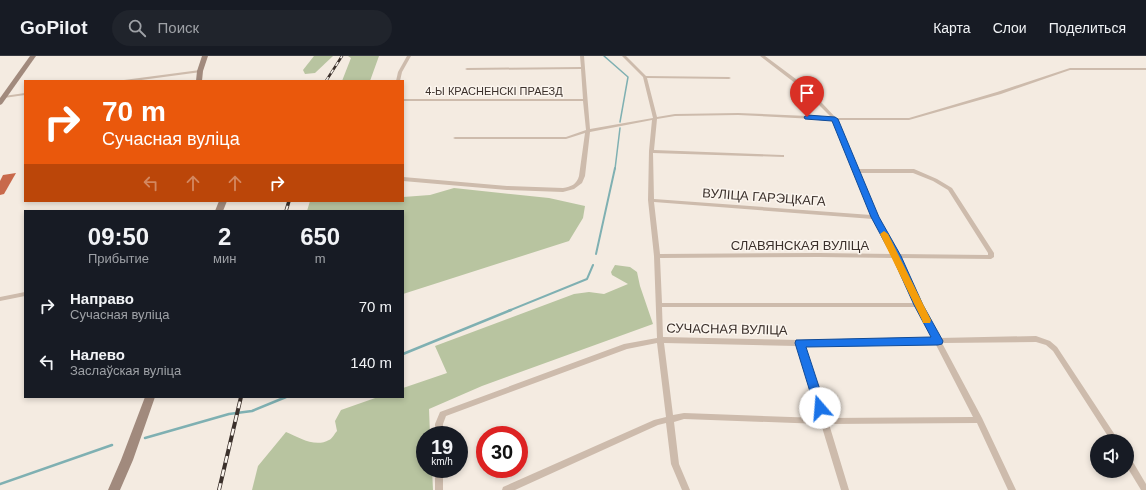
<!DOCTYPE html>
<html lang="ru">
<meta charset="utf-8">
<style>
:root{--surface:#171b24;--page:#20242c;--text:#f1f3f6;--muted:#9ea1a6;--line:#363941}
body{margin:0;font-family:Helvetica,sans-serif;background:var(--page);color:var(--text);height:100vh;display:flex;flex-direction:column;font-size:15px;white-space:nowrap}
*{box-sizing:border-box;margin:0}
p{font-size:13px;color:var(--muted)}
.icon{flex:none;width:22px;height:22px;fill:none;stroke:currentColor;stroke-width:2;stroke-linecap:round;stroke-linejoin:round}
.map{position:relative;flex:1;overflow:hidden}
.panel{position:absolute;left:24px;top:154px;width:380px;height:188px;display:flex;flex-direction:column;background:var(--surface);border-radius:0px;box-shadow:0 2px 6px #0003}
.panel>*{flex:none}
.top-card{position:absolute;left:24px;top:24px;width:380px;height:122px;border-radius:0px;box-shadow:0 2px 6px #0003;background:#ea580c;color:#fff;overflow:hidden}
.buttons{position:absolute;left:1090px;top:378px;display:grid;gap:8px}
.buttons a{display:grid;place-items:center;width:44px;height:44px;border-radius:50%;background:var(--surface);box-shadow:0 2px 6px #0003;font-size:20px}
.speed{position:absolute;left:416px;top:370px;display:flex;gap:8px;font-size:20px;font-weight:700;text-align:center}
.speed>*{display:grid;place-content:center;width:52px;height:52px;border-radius:50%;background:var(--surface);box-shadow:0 2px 6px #0003;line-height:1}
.speed small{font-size:10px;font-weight:400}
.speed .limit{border:6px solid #d22;background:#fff;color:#111}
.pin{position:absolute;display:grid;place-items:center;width:34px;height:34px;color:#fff;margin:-41px -17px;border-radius:50% 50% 50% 0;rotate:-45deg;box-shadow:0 0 4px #0007}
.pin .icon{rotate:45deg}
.me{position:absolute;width:44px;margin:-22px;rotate:342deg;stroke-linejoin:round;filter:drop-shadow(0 0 3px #0008)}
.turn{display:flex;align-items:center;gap:14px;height:84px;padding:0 12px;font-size:18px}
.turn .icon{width:52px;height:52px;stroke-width:2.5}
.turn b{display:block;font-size:28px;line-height:34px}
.lanes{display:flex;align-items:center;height:38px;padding:0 12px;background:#0003;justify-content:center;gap:20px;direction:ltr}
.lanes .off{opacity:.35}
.eta{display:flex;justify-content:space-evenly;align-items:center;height:68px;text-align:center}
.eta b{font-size:24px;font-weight:700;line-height:28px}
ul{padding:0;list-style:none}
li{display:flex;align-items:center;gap:12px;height:56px;padding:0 12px}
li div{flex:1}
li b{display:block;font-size:15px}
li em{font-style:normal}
header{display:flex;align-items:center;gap:24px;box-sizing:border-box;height:56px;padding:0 20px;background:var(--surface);border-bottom:1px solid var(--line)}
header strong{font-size:19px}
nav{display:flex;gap:22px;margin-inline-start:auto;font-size:14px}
.search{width:280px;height:36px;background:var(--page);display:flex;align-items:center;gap:10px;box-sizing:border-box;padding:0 14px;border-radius:22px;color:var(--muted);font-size:15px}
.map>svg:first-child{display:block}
.green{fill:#b8c4a0}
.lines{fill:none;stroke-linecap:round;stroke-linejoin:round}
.stream-far2{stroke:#7fb0b2;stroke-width:1.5}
.stream-far1{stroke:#7fb0b2;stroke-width:2}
.stream{stroke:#7fb0b2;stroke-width:2.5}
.building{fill:#c8694b}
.street{fill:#cdbbac;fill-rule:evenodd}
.secondary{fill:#a18a7d;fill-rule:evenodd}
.rail-far2-casing{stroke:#3b302b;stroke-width:2.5}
.rail-far1-casing{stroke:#3b302b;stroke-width:3.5}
.rail-casing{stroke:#3b302b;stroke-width:4}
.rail-far2{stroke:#fbf5ee;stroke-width:1.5;stroke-dasharray:4.5;stroke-linecap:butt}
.rail-far1{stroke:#fbf5ee;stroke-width:2;stroke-dasharray:5.5;stroke-linecap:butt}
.rail{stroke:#fbf5ee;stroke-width:2.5;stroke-dasharray:7;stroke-linecap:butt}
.route{fill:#1a73e8;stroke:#114b97}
.slow{fill:#f59e0b}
.labels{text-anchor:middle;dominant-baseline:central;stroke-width:3;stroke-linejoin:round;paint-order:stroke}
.far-street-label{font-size:11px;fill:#3b302b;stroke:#fbf5ee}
.street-label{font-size:13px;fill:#3b302b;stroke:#fbf5ee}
</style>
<header>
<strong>GoPilot</strong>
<div class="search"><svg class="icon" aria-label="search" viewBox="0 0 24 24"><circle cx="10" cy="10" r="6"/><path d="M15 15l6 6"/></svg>Поиск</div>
<nav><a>Карта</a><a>Слои</a><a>Поделиться</a></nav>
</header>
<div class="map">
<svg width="1146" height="434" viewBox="0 0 1146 434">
<rect width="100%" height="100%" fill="#f4ebe1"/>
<!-- green -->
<g class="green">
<polygon points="314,0 333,0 315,17 305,18 303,14"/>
<polygon points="348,0 379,0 370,25 342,25 351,2"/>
<polygon points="454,132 549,142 585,150 583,162 569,185 403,238 403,155 307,155 310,145 403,145 403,141 430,139"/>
<path d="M615,209L630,211L637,216L640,230L653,268L482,330L429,353L430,379H425V413H432L433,434H252L258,410L286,376C298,381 315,392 329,384C332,383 335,377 337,375L335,365L341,354L378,341H403V332L447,317L435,290L574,238L589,236L604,238L628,228L612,219L611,216Z"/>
</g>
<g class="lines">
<!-- stream-far2 -->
<g class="stream-far2">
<polyline points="604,0 628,21 620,66"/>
<polyline points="615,113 620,72"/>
</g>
<!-- stream-far1 -->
<g class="stream-far1">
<polyline points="596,198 615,112"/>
<polyline points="508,255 587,223 593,209"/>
</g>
<!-- stream -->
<g class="stream">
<polyline points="403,298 511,254"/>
<polyline points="145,382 229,358 252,355 286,341"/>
<polyline points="0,428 112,389"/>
</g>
</g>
<!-- building -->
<polygon class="building" points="16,117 4,138 0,139 0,125 3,119"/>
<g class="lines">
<!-- street -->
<g class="street">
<polygon points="407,0 411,0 402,16 400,25 396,25 398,16"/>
<path d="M580,0H584L590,73L653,62L643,21L622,0H626L646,20L729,21L731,22L729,23L647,22L657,61L675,58L738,57L831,61L804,34L760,0H765L808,32L836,62H909L997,36L1070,12H1146V14H1070L1001,38L909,64H838L858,113H914L937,123L952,132L994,197V201L991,203L900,202L921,249L939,282L1036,280L1050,285L1057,291L1119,385H1111L1053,295L1046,289L1036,286L942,287L982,362L1016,434H1008L977,367L829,368L849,434H841L821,368L684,363L674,366L679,408L690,434H682L671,408L666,367L658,369L515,434H502L503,431L654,364L666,361L657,287L627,293L446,360L443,368V379H435V368L440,356L624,288L657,282L654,200L648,144L649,95L652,64L590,76L585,120L582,127L574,133L563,136L507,134L403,125V121L507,130L563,132C571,131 577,128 579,120L585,77L566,83H455L453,82L455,81H566L586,74L583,45H403V43H583L581,13L467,14L465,13L467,12L581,11ZM738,59L833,64L871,159L654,143L653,97L784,101V99H782L654,94L657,63L675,60ZM859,117H913L933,125L948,134L988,197V199L898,198L878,161ZM654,146L873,163L892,198L819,197L660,198ZM819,201L894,202L914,247H662L660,202ZM662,251H916L932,282L800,284L663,281ZM664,287L797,290L819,362L684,357L673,359ZM935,287L973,361L827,362L804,290Z"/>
<polygon points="200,14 201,14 201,16 134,25 122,25 124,24"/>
<polygon points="25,37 25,39 4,42 2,41 4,40"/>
<polygon points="25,236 25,240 0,245 0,241"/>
<polygon points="1127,400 1130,401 1146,428 1146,434 1141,434 1127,411"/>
<rect x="435" y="413" width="8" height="21"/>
</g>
<!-- secondary -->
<g class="secondary">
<polygon points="30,0 36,0 2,48 0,49 0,42"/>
<polygon points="202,0 208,0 203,15 202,25 196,25 197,15"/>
<polygon points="219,145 227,145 223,155 215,155"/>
<polygon points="145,341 155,341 133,404 120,434 108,434 121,404"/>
</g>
<defs>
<polyline id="rail-far2" points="326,25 342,0"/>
<polyline id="rail-far1" points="286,155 289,145"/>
<polyline id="rail" points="219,434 241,341"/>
</defs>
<!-- rail-far2 casing -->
<use href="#rail-far2" class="rail-far2-casing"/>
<!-- rail-far1 casing -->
<use href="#rail-far1" class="rail-far1-casing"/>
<!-- rail casing -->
<use href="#rail" class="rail-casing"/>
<!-- rail-far2 -->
<use href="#rail-far2" class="rail-far2"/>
<!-- rail-far1 -->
<use href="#rail-far1" class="rail-far1"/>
<!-- rail -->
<use href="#rail" class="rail"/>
</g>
<!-- route -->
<polygon class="route" points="807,59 835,61 838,63 879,161 901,200 923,249 943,285 942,288 938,289 806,291 826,352 824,355 820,357 816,355 815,352 795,287 796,284 931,281 914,249 892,200 871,161 832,65 805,63 804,61"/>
<!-- slow -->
<polygon class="slow" points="884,175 888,178 931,264 930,267 923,267 922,264 880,178"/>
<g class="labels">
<!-- far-street labels -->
<g class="far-street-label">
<text x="494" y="35">4-Ы КРАСНЕНСКІ ПРАЕЗД</text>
</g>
<!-- street labels -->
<g class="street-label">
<text transform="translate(764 141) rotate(4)">ВУЛІЦА ГАРЭЦКАГА</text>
<text x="800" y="189">СЛАВЯНСКАЯ ВУЛІЦА</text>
<text transform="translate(727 273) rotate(1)">СУЧАСНАЯ ВУЛІЦА</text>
</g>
</g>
</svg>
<div class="buttons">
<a><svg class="icon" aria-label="sound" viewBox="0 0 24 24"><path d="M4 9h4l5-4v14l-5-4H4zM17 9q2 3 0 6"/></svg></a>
</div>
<div class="speed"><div>19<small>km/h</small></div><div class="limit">30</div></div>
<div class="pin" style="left:807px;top:61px;background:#d93025"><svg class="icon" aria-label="arrive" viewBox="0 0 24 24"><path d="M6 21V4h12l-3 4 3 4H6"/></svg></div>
<svg class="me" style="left:820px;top:352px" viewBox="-20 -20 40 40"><circle r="19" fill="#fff"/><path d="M0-13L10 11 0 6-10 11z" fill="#1a73e8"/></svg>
<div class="top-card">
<div class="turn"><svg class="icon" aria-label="right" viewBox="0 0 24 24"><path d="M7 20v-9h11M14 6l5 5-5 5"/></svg><div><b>70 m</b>Сучасная вуліца</div></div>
<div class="lanes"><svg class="icon off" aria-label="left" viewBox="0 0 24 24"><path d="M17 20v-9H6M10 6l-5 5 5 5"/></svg><svg class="icon off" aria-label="ahead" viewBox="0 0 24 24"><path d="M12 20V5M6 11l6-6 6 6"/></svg><svg class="icon off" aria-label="ahead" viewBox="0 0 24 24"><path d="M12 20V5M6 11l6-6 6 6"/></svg><svg class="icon" aria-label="right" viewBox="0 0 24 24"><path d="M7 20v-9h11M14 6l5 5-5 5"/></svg></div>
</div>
<section class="panel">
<div class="eta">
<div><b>09:50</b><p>Прибытие</p></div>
<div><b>2</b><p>мин</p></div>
<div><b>650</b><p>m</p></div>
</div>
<ul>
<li><svg class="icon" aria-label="right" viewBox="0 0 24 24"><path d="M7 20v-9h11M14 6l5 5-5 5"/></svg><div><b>Направо</b><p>Сучасная вуліца</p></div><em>70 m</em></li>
<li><svg class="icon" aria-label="left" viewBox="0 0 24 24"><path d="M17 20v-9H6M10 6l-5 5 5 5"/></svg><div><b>Налево</b><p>Заслаўская вуліца</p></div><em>140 m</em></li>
</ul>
</section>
</div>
